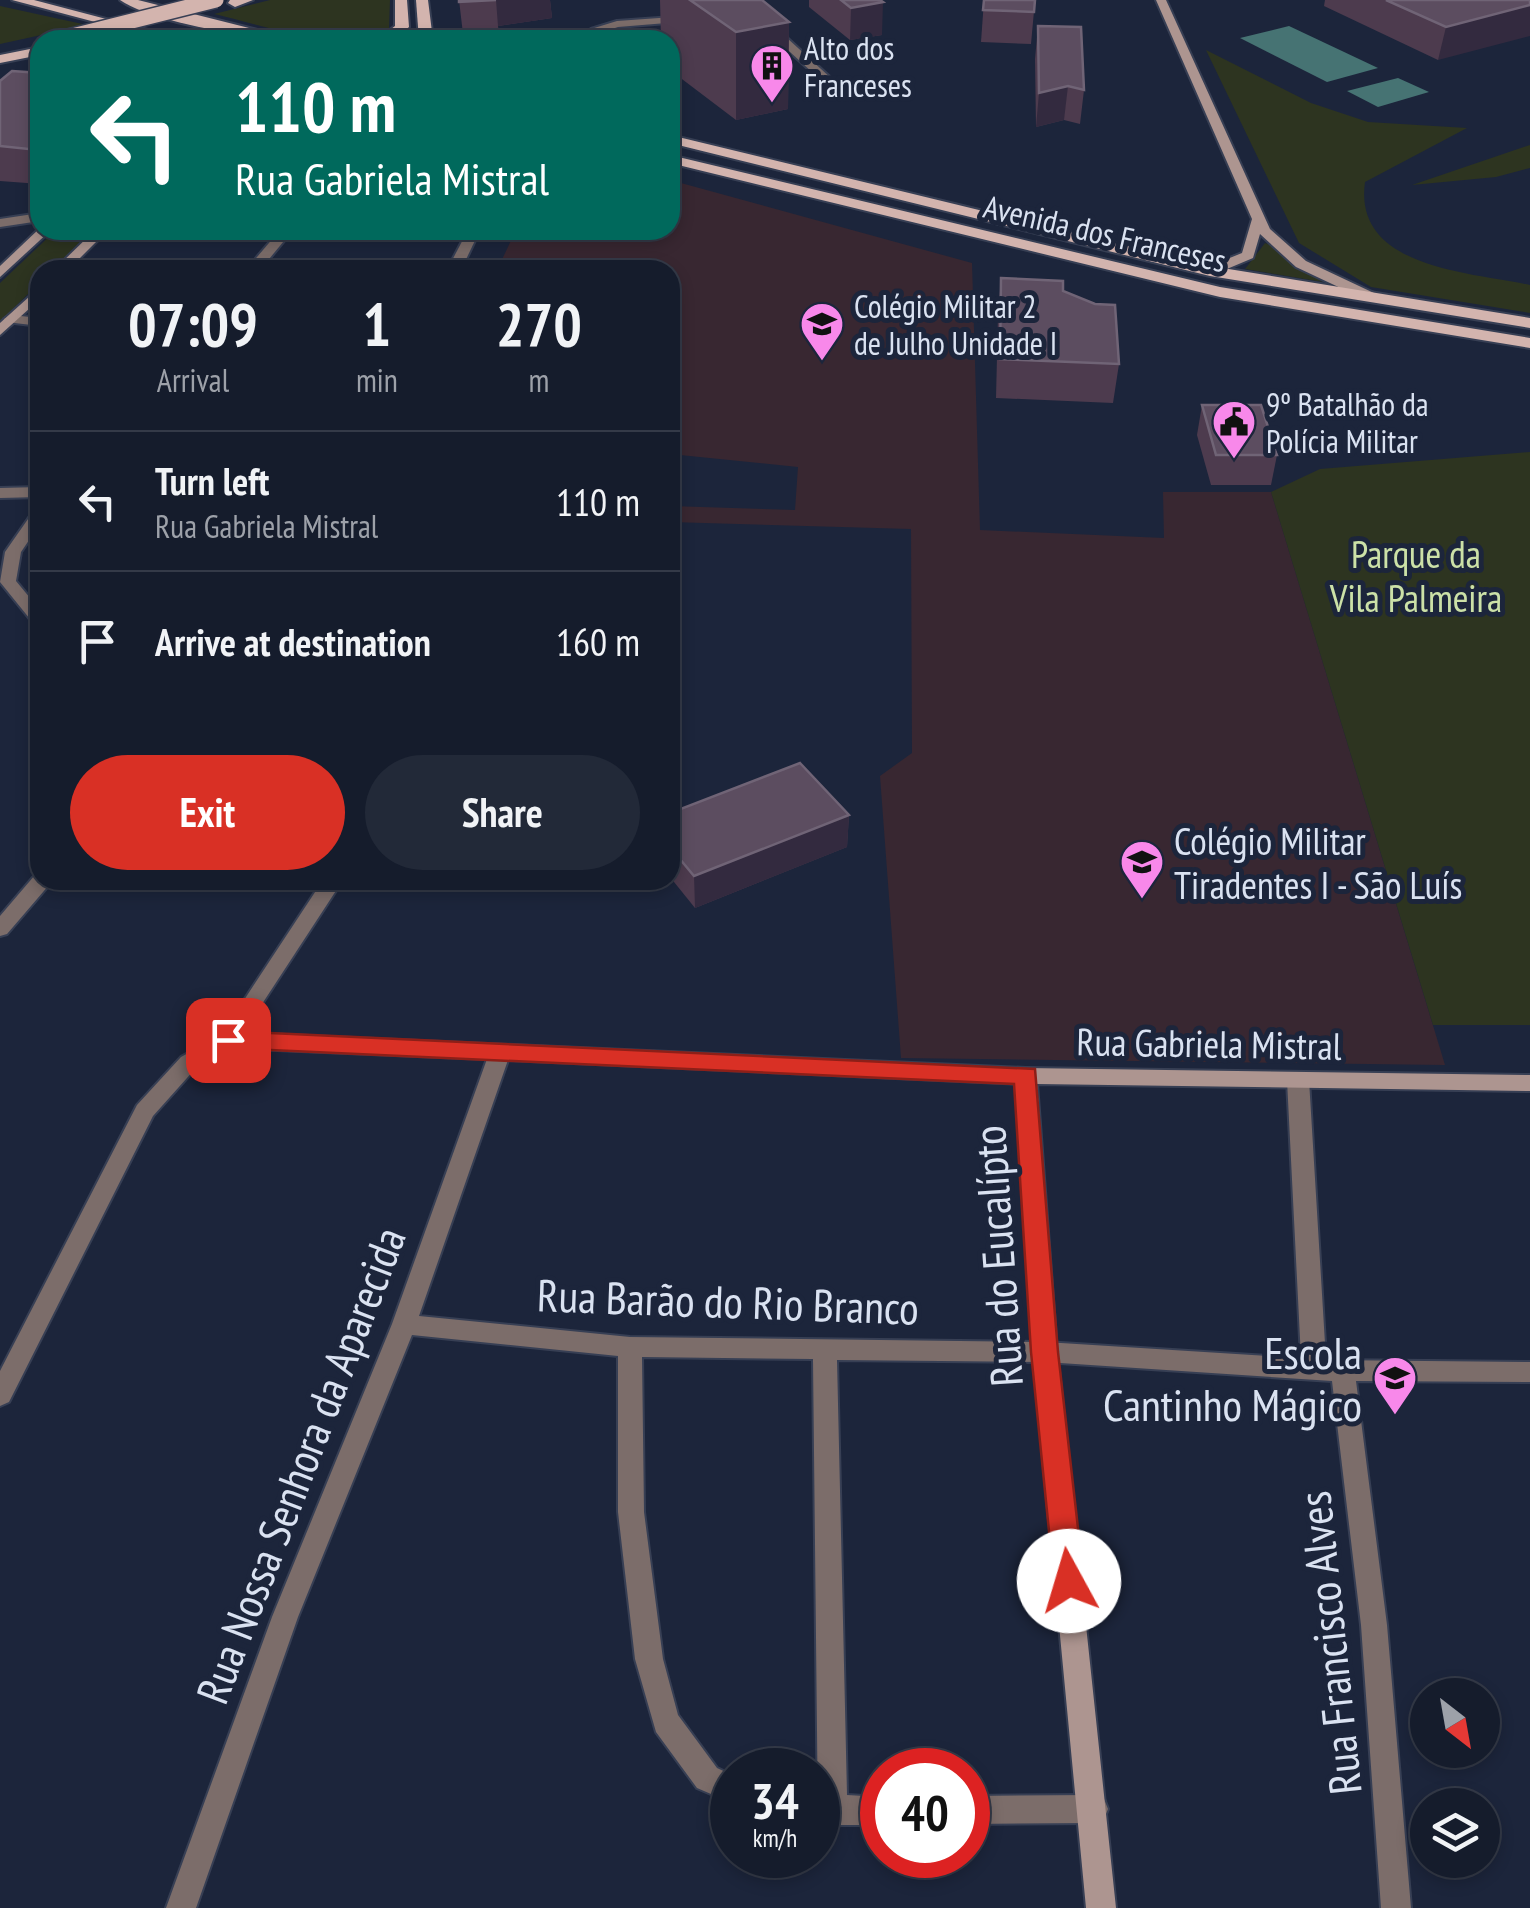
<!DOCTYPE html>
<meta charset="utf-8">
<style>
:root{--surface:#151c2c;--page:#222938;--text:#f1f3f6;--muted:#9da1a9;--line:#343a48;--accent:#d93025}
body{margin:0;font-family:"PT Sans Narrow",sans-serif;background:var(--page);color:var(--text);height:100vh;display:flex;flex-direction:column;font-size:38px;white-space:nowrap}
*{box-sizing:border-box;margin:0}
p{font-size:32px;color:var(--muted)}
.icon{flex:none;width:55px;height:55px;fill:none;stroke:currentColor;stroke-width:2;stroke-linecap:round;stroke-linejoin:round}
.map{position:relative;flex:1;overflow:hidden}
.drawer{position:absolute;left:30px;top:260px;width:650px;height:630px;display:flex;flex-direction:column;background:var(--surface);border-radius:30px;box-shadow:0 5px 15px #0003,0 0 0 2px var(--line)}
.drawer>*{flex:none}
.hud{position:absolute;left:30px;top:30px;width:650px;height:210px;border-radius:30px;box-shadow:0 5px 15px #0003,0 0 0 2px var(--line);background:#00695c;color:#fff;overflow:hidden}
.needle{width:65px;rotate:149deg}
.fabs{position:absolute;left:1410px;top:1678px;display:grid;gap:20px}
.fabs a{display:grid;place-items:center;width:90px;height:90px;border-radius:50%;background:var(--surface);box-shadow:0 5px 15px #0003,0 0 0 2px var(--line);font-size:50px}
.speed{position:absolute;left:710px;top:1748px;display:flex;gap:20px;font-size:50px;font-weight:700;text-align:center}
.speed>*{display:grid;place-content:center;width:130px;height:130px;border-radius:50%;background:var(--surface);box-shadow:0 5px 15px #0003,0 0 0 2px var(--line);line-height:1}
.speed small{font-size:25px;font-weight:400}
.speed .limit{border:15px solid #d22;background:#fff;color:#111}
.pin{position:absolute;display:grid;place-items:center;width:85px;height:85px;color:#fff;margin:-42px;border-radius:20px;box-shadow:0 5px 15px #0006}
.me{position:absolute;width:110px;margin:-55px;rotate:354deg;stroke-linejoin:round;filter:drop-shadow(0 0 8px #0008)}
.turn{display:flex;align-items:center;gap:35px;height:210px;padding:0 40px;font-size:45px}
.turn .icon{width:130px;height:130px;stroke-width:2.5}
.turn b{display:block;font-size:70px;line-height:85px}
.eta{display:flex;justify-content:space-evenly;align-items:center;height:170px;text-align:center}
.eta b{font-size:60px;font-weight:700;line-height:70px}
.cta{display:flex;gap:20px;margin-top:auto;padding:20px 40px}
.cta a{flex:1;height:115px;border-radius:60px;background:var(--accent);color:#fff;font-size:40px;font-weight:700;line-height:115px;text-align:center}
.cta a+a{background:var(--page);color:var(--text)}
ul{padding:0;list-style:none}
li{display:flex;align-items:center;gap:30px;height:140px;padding:0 40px;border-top:2px solid var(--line)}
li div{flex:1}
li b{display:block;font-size:38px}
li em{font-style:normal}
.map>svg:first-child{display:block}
.education{fill:#382731}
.green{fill:#2d3420}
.water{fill:#467373}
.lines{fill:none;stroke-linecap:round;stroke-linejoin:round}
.street-casing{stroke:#373f54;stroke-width:4}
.secondary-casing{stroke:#373f54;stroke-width:4}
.primary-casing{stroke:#373f54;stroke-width:4}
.street{fill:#7c6d6a;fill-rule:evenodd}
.secondary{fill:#ad9590;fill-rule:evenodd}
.primary{fill:#d3b4ae;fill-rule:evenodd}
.primary-bridge-casing{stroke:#373f54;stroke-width:18;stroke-linecap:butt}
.primary-bridge{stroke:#d3b4ae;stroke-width:15}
.wall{fill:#4d3b4e}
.shaded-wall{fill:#332a3f}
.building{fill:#5c4d60;stroke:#706476;stroke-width:2.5}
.route{fill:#d93025;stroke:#8d1f18;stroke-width:2.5}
.labels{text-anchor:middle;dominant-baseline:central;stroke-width:10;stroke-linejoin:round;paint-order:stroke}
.far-poi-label{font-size:32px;fill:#dae2f1;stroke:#1c253b;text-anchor:start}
.far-street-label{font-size:32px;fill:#dae2f1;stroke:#1c253b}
.park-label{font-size:38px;fill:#cce1a7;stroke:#1c253b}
.poi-label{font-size:38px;fill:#dae2f1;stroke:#1c253b;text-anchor:start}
.street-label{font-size:38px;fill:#dae2f1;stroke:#1c253b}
.near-street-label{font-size:45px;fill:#dae2f1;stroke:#1c253b}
.near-poi-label{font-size:45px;fill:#dae2f1;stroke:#1c253b;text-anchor:end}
</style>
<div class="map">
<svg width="1530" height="1908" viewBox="0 0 1530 1908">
<rect width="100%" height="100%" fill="#1c253b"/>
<!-- education -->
<polygon class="education" points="670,180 972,263 980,530 1164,538 1163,492 1271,492 1445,1065 901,1058 880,776 912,753 911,529 670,522 670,506 795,510 798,467 670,454 670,270 497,270 516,230 670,230"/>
<!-- green -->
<g class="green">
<path d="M270,0H390L389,28C347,57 261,24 214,14Z"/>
<polygon points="0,6 87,25 0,44"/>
<path d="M1206,50L1311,103L1368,122L1467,128L1365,182C1353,268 1469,272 1530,285V313L1371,287L1299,243Z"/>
<polygon points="1530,145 1530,168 1496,177 1412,185"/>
<polygon points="56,230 92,230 52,270 40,270 40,282 0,322 0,283"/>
<path d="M1265,243C1284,249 1303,272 1323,282L1245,269Z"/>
<polygon points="1530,452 1530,1025 1433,1025 1271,492 1320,469"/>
</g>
<!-- water -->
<g class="water">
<polygon points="1289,26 1378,68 1327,82 1240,38"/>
<polygon points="1398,78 1429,92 1378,107 1347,91"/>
</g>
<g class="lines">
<defs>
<g id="street">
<polygon points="687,16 692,19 691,21 618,27 600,33 597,40 587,40 591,29 617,21"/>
<polygon points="767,27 775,27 844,90 844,94 836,94 767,31"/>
<polygon points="40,213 40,221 0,227 0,219"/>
<polygon points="280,230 293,230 260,270 246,270"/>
<polygon points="468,230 480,230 461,270 447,270"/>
<polygon points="11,315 40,318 40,326 6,322 4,319"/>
<polygon points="40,487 40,497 0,498 0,488"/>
<polygon points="40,507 40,524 21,552 16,581 40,610 40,625 34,624 0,582 5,552 35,509"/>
<polygon points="40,874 40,880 52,880 49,885 7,934 0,936 0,916 35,875"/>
<polygon points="323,880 343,880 243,1033 1026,1068 1034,1070 1037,1076 1034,1082 1026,1084 508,1060 419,1316 630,1337 1045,1342 1301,1358 1287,1080 1290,1074 1306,1074 1309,1080 1326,1360 1530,1362 1530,1382 1356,1381 1387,1625 1411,1908 1381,1908 1361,1625 1332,1381 1045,1362 837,1360 847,1795 882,1797 882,1825 833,1825 818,1822 813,1359 642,1357 644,1512 663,1659 678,1715 717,1768 732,1775 732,1803 697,1788 656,1732 635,1659 618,1512 618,1356 412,1335 298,1617 196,1908 166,1908 272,1617 392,1324 487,1059 231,1048 195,1069 153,1116 9,1402 0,1406 0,1371 137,1105 181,1057 221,1035"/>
<polygon points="1094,1795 1104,1799 1108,1809 1104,1819 1094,1823 968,1824 968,1796"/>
</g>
<g id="secondary">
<polygon points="1156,0 1166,0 1270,229 1306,261 1376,294 1376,300 1366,300 1296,267 1260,234 1253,258 1215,274 1205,274 1205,268 1242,253 1252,219"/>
<polygon points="40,228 51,230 0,277 0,266"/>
<polygon points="95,230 108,230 68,270 54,270"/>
<polygon points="40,287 40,299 0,335 0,323"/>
<polygon points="1026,1068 1530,1075 1530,1091 1037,1084 1057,1352 1116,1908 1086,1908 1033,1352 1015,1076 1018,1070"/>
</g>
<g id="primary">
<polygon points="12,0 34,0 186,40 163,40"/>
<path d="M120,0H138L297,40C257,40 151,22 120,0Z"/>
<polygon points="230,0 253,0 235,7 228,3"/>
<polygon points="395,0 407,0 409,27 393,40 377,40 395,26"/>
<polygon points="416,0 428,0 433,40 419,40"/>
<polygon points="40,47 40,55 0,63 0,55"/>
<polygon points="670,135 1210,266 1530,318 1530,328 1210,276 670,143"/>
<polygon points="670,155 1220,287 1530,338 1530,348 1220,297 670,163"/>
</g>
</defs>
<!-- street casing -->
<use href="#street" class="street-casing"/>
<!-- secondary casing -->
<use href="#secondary" class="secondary-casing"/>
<!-- primary casing -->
<use href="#primary" class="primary-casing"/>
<!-- street -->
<use href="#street" class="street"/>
<!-- secondary -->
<use href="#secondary" class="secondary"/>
<!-- primary -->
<use href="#primary" class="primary"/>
<defs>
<polyline id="primary-bridge" points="60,39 216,0"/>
</defs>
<!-- primary-bridge casing -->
<use href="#primary-bridge" class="primary-bridge-casing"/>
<!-- primary-bridge -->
<use href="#primary-bridge" class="primary-bridge"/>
</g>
<!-- wall -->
<g class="wall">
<polygon points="459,0 550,0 552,18 498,26 499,33 463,34"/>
<polygon points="660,0 762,0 789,22 788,109 736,120 670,70 670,40 661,40"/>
<polygon points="809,0 880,0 882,35 850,40 809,7"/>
<polygon points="984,0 1035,0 1031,44 981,42"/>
<polygon points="1325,0 1530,0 1438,60 1324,6"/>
<polygon points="1038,26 1084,90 1080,124 1064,120 1036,127 1035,59"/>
<polygon points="40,73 40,184 0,181 0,81"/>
<polygon points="1001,278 1063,291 1119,364 1113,403 996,398 998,316"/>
<polygon points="1202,405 1277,455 1271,485 1211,485 1197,435"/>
<polygon points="670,813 849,815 847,847 695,908 670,877"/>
</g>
<!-- shaded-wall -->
<g class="shaded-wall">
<polygon points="496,0 550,0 552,18 498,26"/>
<polygon points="883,2 882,35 850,40 851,8"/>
<polygon points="1530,5 1530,36 1438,60 1446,27"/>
<polygon points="789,22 788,109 736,120 736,32"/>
<polygon points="1068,86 1064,120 1036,127 1039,93"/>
<polygon points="849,815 847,847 695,908 694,876"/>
</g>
<!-- building -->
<g class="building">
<polygon points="459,0 496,0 459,2"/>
<polygon points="690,0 762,0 789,22 736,32"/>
<polygon points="841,0 880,0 883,2 851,8"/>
<polygon points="984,0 1035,0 1034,12 983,10"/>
<polygon points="1386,0 1530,0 1530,5 1446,27"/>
<polygon points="1038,26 1081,27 1084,90 1068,86 1039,93"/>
<polygon points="12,71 40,73 40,148 38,150 0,146 0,81"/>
<polygon points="1001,278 1063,281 1063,291 1095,304 1115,305 1119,364 1000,359"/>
<polygon points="1202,405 1261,405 1277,455 1216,455"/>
<polygon points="800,763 849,815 694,876 670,847 670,813"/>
</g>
<!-- route -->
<polygon class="route" points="228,1031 1035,1069 1058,1352 1084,1581 1080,1591 1069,1595 1059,1591 1054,1581 1031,1352 1014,1084 228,1048 216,1040"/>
<!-- icons -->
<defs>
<symbol id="building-pin" viewBox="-11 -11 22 30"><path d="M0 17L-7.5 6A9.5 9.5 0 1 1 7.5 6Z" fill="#f888ea" stroke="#1c253b"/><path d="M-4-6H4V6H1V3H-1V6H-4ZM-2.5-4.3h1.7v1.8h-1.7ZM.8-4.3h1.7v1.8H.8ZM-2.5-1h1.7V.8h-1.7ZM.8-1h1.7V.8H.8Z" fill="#111"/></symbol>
<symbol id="school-pin" viewBox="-11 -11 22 30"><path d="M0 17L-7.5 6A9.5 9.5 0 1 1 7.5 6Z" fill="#f888ea" stroke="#1c253b"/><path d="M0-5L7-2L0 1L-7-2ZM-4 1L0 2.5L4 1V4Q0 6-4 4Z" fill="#111"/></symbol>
<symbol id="civic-pin" viewBox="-11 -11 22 30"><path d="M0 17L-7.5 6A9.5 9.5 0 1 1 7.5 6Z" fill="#f888ea" stroke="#1c253b"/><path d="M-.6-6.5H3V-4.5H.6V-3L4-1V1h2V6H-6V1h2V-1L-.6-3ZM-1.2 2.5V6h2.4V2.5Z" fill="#111"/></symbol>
</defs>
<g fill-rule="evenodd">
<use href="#building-pin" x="747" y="41" width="50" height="68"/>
<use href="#school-pin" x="797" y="299" width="50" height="68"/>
<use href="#civic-pin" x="1209" y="397" width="50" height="68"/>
<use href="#school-pin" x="1117" y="837" width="50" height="68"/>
<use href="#school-pin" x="1370" y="1353" width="50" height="68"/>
</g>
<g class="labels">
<!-- far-poi labels -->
<g class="far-poi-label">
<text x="804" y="48">Alto dos<tspan x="804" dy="37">Franceses</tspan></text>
<text x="854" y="306">Colégio Militar 2<tspan x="854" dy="37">de Julho Unidade I</tspan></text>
<text x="1266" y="404">9º Batalhão da<tspan x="1266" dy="37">Polícia Militar</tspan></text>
</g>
<!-- far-street labels -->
<g class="far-street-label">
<text transform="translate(1105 233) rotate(13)">Avenida dos Franceses</text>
</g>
<!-- park labels -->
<g class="park-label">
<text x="1416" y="553">Parque da<tspan x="1416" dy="44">Vila Palmeira</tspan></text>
</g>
<!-- poi labels -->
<g class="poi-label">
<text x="1174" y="840">Colégio Militar<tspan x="1174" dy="44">Tiradentes I - São Luís</tspan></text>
</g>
<!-- street labels -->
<g class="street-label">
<text transform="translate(1209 1043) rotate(1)">Rua Gabriela Mistral</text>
</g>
<!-- near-street labels -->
<g class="near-street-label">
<text transform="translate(997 1256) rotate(-94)">Rua do Eucalípto</text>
<text transform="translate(728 1301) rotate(2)">Rua Barão do Rio Branco</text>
<text transform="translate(300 1465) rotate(-69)">Rua Nossa Senhora da Aparecida</text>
<text transform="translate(1329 1643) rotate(-96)">Rua Francisco Alves</text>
</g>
<!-- near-poi labels -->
<g class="near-poi-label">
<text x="1362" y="1352">Escola<tspan x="1362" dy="52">Cantinho Mágico</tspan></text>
</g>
</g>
</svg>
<div class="fabs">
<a><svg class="needle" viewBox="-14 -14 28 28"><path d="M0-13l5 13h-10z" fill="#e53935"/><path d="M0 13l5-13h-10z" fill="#9da1a9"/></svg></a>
<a><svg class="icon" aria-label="layers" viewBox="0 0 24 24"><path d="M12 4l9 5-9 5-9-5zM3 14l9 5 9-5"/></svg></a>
</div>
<div class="speed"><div>34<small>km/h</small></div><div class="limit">40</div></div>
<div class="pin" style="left:228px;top:1040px;background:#d93025"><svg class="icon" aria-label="arrive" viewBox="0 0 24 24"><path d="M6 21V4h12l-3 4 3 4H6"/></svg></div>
<svg class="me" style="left:1069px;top:1581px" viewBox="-20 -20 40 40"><circle r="19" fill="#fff"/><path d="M0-13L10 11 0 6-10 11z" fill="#d93025"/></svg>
<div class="hud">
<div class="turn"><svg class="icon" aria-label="left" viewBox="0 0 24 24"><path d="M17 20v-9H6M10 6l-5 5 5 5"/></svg><div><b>110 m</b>Rua Gabriela Mistral</div></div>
</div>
<section class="drawer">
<div class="eta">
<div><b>07:09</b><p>Arrival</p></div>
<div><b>1</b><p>min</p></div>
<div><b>270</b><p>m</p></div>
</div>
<ul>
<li><svg class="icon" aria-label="left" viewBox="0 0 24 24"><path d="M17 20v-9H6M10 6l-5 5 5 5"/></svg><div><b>Turn left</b><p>Rua Gabriela Mistral</p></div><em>110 m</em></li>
<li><svg class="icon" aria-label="arrive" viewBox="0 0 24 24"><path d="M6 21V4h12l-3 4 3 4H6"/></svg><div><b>Arrive at destination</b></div><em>160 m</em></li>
</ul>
<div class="cta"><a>Exit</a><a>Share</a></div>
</section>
</div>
